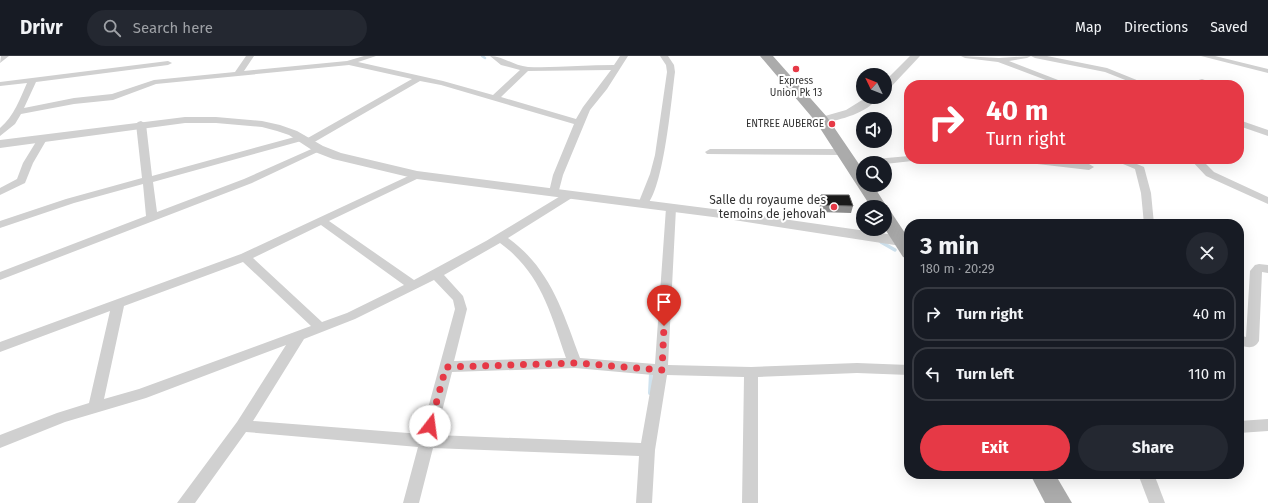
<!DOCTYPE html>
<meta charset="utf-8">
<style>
:root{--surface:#171b24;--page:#242831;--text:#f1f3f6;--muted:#9ea1a6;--line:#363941;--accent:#e63946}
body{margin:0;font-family:"Fira Sans",sans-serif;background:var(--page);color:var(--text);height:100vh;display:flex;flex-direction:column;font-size:15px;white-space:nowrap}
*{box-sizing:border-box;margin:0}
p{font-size:13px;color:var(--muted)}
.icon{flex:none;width:22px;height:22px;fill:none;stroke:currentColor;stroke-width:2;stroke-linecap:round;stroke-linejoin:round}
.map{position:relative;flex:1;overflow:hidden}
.details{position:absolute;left:904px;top:163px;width:340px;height:260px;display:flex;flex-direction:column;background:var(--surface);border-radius:16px;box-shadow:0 4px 16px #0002}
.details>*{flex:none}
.hud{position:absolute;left:904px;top:24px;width:340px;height:84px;border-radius:16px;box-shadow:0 4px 16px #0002;background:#e63946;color:#fff;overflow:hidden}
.needle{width:26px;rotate:313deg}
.buttons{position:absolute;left:856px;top:12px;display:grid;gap:8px}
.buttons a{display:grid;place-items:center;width:36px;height:36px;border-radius:50%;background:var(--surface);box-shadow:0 4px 16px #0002;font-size:20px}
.pin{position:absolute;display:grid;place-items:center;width:34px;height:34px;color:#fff;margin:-41px -17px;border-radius:50% 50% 50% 0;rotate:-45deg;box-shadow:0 0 4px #0007}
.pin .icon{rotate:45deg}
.me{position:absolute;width:44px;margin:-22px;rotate:15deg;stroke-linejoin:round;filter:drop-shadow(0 0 3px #0008)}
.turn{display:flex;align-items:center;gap:14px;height:84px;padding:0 16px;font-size:18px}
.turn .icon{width:52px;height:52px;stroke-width:2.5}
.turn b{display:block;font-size:28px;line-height:34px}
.round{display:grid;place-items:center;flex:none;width:42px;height:42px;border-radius:21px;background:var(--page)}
.head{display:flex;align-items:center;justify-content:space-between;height:68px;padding:0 16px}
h1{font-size:24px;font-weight:700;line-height:30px}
.primary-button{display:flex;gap:8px;margin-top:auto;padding:8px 16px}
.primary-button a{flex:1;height:46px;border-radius:24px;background:var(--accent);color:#fff;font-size:16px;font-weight:700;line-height:46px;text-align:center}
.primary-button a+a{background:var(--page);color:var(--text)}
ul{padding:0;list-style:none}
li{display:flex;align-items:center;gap:12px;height:54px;margin:0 8px 6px;padding:0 8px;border:2px solid var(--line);border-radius:16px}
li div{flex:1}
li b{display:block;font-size:15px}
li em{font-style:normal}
header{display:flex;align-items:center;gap:24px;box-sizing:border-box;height:56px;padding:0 20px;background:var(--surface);border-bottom:1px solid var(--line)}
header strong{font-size:19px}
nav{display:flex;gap:22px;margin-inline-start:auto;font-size:14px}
.search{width:280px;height:36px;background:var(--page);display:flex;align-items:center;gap:10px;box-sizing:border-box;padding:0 14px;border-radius:22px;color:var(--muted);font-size:15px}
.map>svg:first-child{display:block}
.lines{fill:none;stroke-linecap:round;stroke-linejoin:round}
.stream-far2{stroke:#cfe2ee;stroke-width:2.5}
.stream-far1{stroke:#cfe2ee;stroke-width:3.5}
.stream{stroke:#cfe2ee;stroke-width:4}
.minor{fill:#d0d0d0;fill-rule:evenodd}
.tertiary{fill:#d0d0d0;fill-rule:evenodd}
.primary{fill:#ababab;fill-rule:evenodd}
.wall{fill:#8c8c8c}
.building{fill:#1a1a1a;stroke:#5f5f5f}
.route{stroke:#e63946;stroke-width:7;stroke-dasharray:0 12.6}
.poi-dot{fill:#e63946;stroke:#fff;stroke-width:1.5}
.labels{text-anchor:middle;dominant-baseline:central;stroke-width:4;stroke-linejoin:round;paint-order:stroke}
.far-poi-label{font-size:10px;fill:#333;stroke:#fff}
.poi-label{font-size:12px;fill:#333;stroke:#fff;text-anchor:end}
</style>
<header>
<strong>Drivr</strong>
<div class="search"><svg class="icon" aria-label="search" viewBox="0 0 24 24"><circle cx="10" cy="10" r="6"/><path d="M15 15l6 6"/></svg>Search here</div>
<nav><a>Map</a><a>Directions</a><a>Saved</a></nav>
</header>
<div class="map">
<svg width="1268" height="447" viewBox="0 0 1268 447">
<rect width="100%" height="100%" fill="#fff"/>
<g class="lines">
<!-- stream-far2 -->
<polyline class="stream-far2" points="482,0 485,2"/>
<!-- stream-far1 -->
<polyline class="stream-far1" points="881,186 895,194"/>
<!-- stream -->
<polyline class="stream" points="650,337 651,317"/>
<!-- minor -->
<g class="minor">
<polygon points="9,0 0,7 1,0"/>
<path d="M246,0H254L244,15L347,5L364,0H376L358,6L443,25L493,39L520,14L501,9L490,0C503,0 514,10 528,11C557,12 586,9 614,9L620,0H628L607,33L590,54L563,119L558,138L554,139L549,136L553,119L574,68L441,29L420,25L311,88H305V84L153,126L157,156L244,123L316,91H322L324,93L252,127L0,224V216L146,160L143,128L74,147L0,172V165L66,143L142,122L136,68L138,66L141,65L146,68L152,120L302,79L305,80L306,83L412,23L349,9L156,28L113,44L74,48L21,58L15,68L0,80V72C14,60 20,43 27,27L0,30V26L168,5L172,7L168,9L36,26L24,52L74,42L112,38L154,24L235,16ZM611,14L583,51L576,63L501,41L528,15Z"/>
<path d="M660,0H668L674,9L675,16C672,37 663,146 643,151L638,148L650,118L655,99L667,16L666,9Z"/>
<polygon points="961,0 999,2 1031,0 1027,2 1009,5 1071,29 1059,29 998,6 965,2"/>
<polygon points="1031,0 1047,0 1107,12 1149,29 1138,29 1105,16 1035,2"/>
<polygon points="1201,0 1215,0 1268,13 1268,17"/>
<polygon points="1202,23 1219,29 1202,28 1182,29"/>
<polygon points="1239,64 1268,74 1268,80 1239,70"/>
<polygon points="42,80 47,83 33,107 25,127 0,139 0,132 17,123 23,107 39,81"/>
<polygon points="710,93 844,93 849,96 844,99 707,98 705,96"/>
<polygon points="909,100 909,103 914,103 912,105 885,108 863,107 863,110 859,107 864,104"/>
<polygon points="1015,103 1045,103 1089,108 1094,111 1089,114 1020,106"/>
<polygon points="1111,103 1125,103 1144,111 1151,137 1154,168 1144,168 1141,137 1135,113"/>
<polygon points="1190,103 1201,103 1214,116 1268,141 1268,148 1206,120"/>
<path d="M417,116L422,119L421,121L329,165L414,224L486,185L567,136H575L576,138L575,140L508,182C550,212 563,256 580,302L655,308L666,152L671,149L676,152L668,309L751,311L857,307L909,309V319L857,317L758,321V447H742L744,321L667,319L655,394L652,447H636L639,400L433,392L419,447H403L418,391L246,376L195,447H177L237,366L286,289L146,342L65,366L0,392V379L57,357L89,347L110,255L0,296V286L241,198ZM321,169L404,229L347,257L322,266L253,202ZM500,187C541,217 550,256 566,302L454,305L467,253L463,240L444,219ZM243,206L311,270L139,333L104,343L124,250ZM434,224L453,244L455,253L421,378L253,365L304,283L355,263ZM575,312L653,319L641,387L436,379L452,316Z"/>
<path d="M1259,208L1268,209V217L1262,216L1259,285C1254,294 1247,291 1239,289V279L1246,281L1250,215L1255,209Z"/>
<polygon points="1268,363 1268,375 1239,377 1239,365"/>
<polygon points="1138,418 1154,418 1165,447 1149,447"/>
</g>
<!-- tertiary -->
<g class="tertiary">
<polygon points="910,0 920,0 889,33 885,34 885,25"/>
<path d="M867,41H879C867,57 841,64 822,67L816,64L818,62L846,54Z"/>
<polygon points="185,61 216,61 262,65 280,69 297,75 323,90 341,97 417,115 721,154 901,180 906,182 908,185 906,188 901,190 721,162 417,123 333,103 315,96 289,79 277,75 262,71 216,67 185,67 0,92 0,84"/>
</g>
<!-- primary -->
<g class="primary">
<polygon points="760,0 773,0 827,61 863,114 863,129 873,129 887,151 885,155 885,151 871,151 816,66"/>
<polygon points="885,155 891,156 909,183 909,203 903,201 885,173"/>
<polygon points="1030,418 1055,418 1072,447 1045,447"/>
</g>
</g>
<!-- wall -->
<polygon class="wall" points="821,139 853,150 851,157 819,156 820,146"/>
<!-- building -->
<polygon class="building" points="821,139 849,139 853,150 821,149"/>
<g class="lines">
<!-- route -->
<polyline class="route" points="430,370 446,311 576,307 662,314 664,270"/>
</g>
<!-- markers -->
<g class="poi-dot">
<circle cx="796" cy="13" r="4"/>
<circle cx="832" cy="68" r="4"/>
<circle cx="834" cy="151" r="4"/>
</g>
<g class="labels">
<!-- far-poi labels -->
<g class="far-poi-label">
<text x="796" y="25">Express<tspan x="796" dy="12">Union Pk 13</tspan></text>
<text x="824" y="68" text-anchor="end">ENTREE AUBERGE</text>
</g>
<!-- poi labels -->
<g class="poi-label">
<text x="826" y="144">Salle du royaume des<tspan x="826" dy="14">temoins de jehovah</tspan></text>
</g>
</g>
</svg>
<div class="buttons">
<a><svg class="needle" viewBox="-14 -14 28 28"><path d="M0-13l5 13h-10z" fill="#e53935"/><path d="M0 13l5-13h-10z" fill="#9ea1a6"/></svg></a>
<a><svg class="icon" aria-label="sound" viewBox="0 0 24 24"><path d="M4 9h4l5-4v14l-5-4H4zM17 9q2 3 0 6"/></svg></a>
<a><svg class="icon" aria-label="search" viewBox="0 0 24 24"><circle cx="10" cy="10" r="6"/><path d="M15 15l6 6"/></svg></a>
<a><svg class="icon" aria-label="layers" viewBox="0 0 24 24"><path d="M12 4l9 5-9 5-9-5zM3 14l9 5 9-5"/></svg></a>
</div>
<div class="pin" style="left:664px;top:270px;background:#d93025"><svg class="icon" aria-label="arrive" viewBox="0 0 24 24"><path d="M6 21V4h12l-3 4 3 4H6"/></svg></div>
<svg class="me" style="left:430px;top:370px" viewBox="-20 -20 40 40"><circle r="19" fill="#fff"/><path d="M0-13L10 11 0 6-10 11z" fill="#e63946"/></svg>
<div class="hud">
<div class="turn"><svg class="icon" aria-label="right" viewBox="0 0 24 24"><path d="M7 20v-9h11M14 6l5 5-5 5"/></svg><div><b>40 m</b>Turn right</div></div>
</div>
<section class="details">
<div class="head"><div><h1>3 min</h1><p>180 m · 20:29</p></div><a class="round"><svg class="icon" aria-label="close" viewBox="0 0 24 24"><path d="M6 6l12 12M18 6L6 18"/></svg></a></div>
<ul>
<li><svg class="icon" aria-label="right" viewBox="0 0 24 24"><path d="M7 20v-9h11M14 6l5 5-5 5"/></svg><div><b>Turn right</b></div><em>40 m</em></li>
<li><svg class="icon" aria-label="left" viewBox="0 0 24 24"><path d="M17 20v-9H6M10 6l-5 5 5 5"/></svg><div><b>Turn left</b></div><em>110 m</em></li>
</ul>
<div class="primary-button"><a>Exit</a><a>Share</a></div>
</section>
</div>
